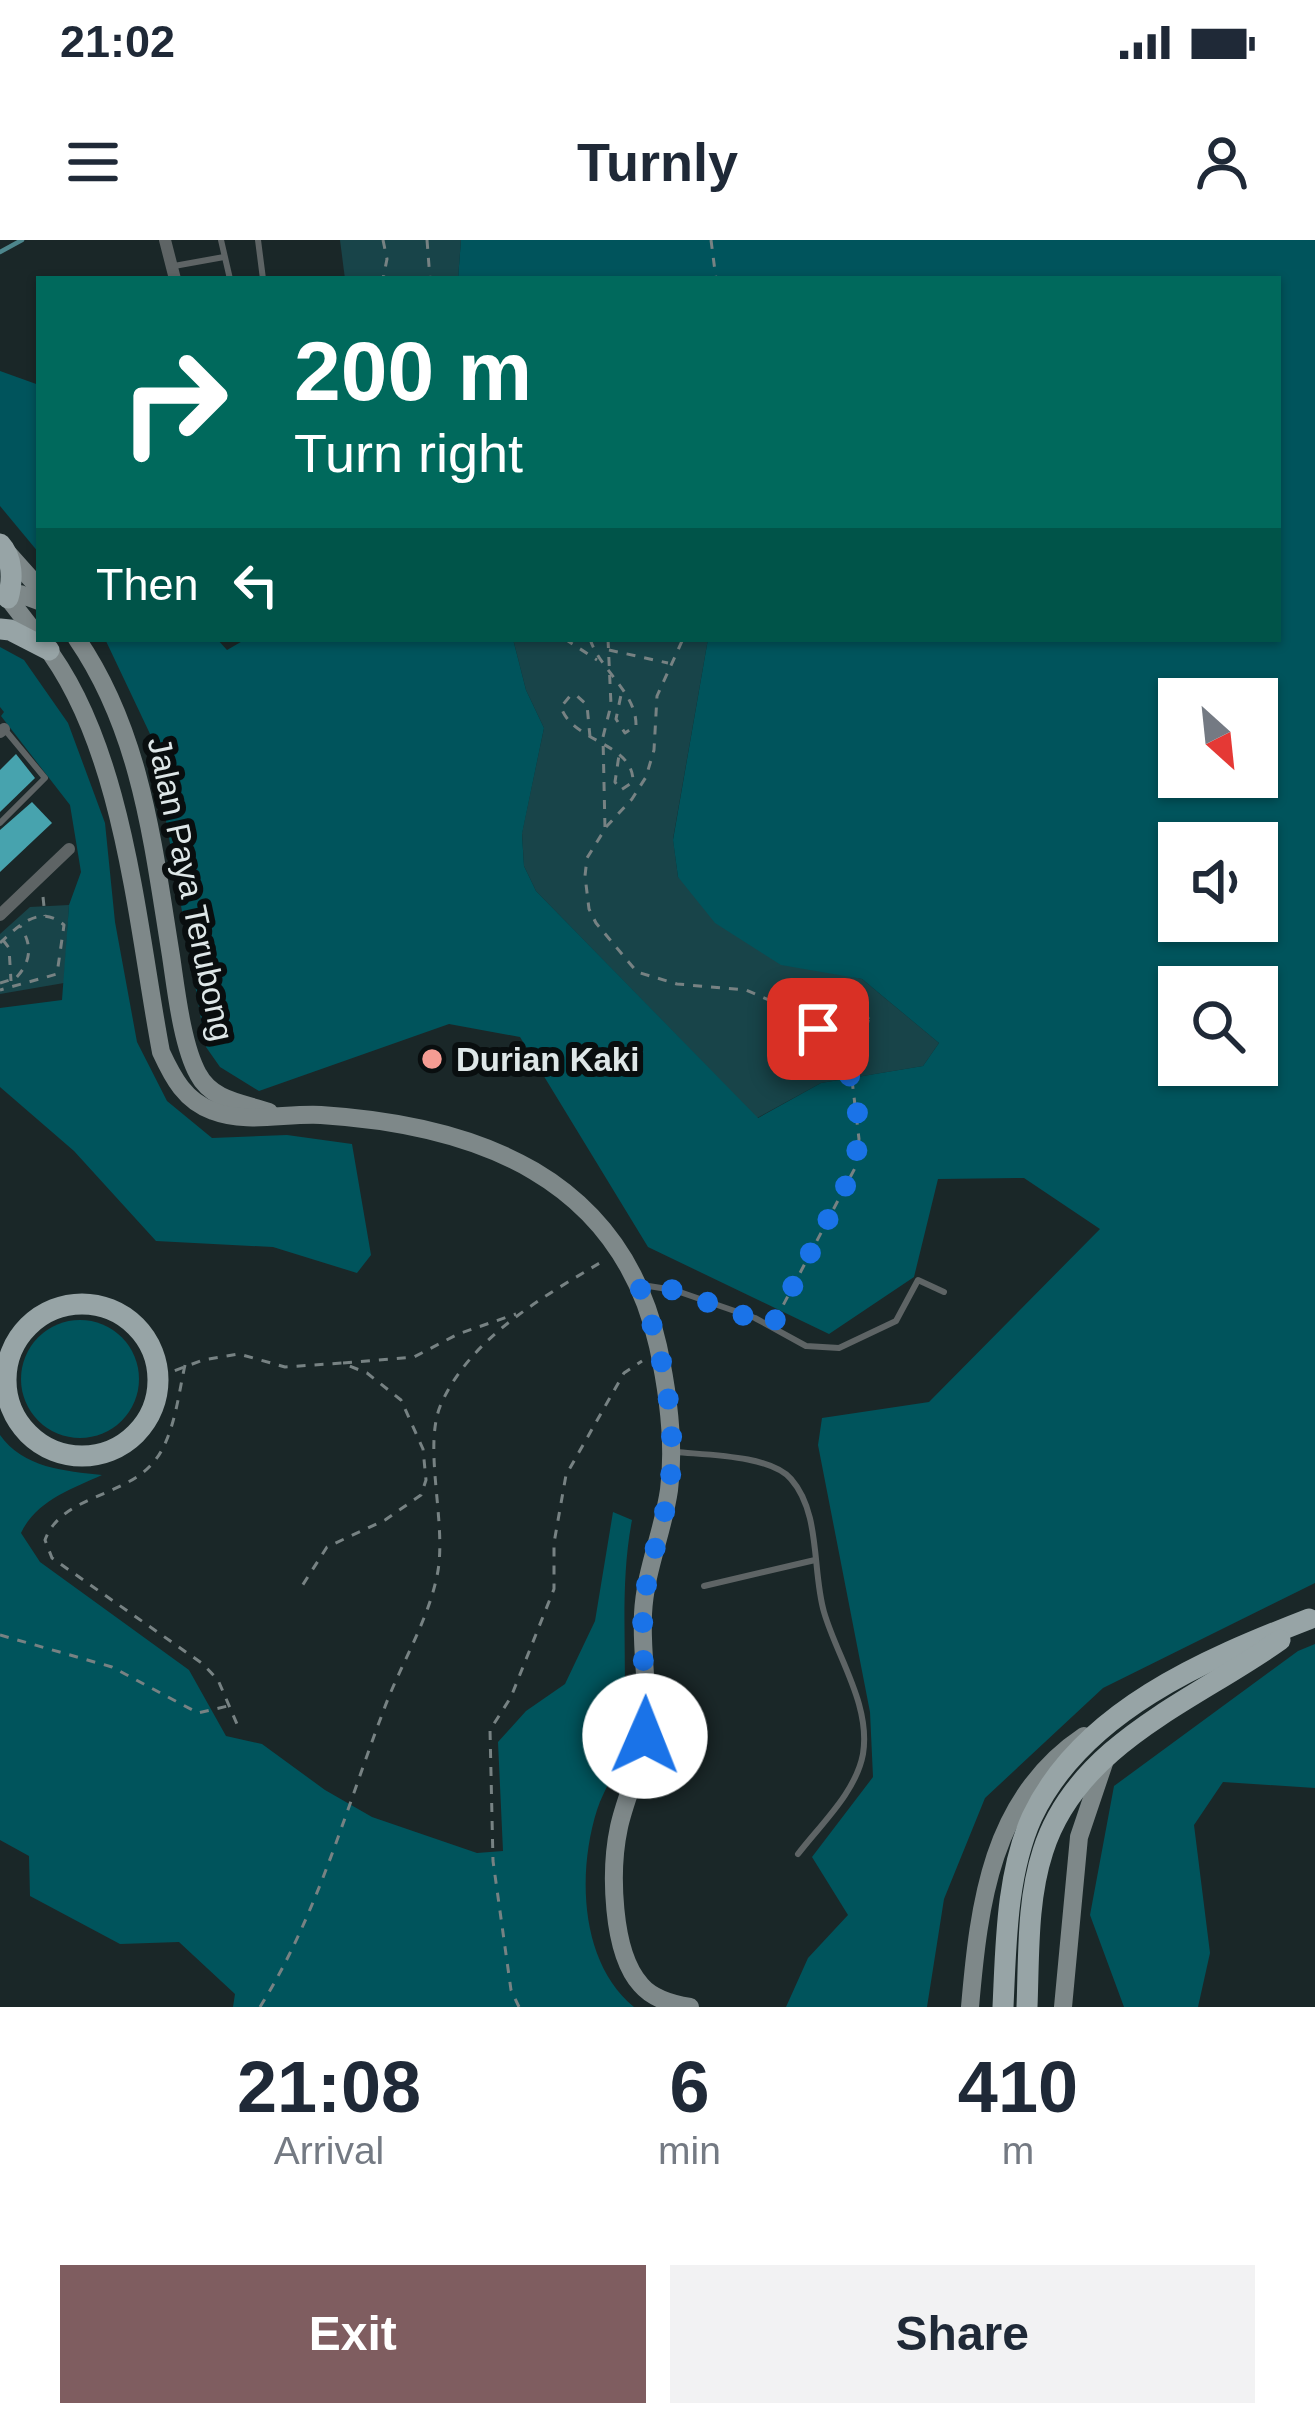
<!DOCTYPE html>
<style>
:root{--surface:#fff;--page:#f2f2f3;--text:#1f2937;--muted:#747a83;--accent:#7f5d60}
body{margin:0;font-family:Arial,sans-serif;background:var(--page);color:var(--text);height:100vh;display:flex;flex-direction:column;font-size:45px;white-space:nowrap}
*{box-sizing:border-box;margin:0}
p{font-size:39px;color:var(--muted)}
.icon{flex:none;width:66px;height:66px;fill:none;stroke:currentColor;stroke-width:2;stroke-linecap:round;stroke-linejoin:round}
.map{position:relative;height:1767px;overflow:hidden}
.details{display:flex;flex-direction:column;background:var(--surface);flex:1}
.details>*{flex:none}
.hud{position:absolute;left:36px;top:36px;width:1245px;height:366px;border-radius:0px;box-shadow:0 3px 9px #0004;background:#00695c;color:#fff;overflow:hidden}
.needle{width:78px;rotate:153deg}
.fabs{position:absolute;left:1158px;top:438px;display:grid;gap:24px}
.fabs a{display:grid;place-items:center;width:120px;height:120px;border-radius:0px;background:var(--surface);box-shadow:0 3px 9px #0004;font-size:60px}
.pin{position:absolute;display:grid;place-items:center;width:102px;height:102px;color:#fff;margin:-51px;border-radius:24px;box-shadow:0 6px 18px #0006}
.me{position:absolute;width:132px;margin:-66px;rotate:1deg;stroke-linejoin:round;filter:drop-shadow(0 0 9px #0008)}
.turn{display:flex;align-items:center;gap:42px;height:252px;padding:0 60px;font-size:54px}
.turn .icon{width:156px;height:156px;stroke-width:2.5}
.turn b{display:block;font-size:84px;line-height:102px}
.then{display:flex;align-items:center;height:114px;padding:0 60px;background:#0003;gap:24px;font-size:45px}
.eta{display:flex;justify-content:space-evenly;align-items:center;height:204px;text-align:center}
.eta b{font-size:72px;font-weight:700;line-height:84px}
.primary-button{display:flex;gap:24px;margin-top:auto;padding:24px 60px}
.primary-button a{flex:1;height:138px;border-radius:0px;background:var(--accent);color:#fff;font-size:48px;font-weight:700;line-height:138px;text-align:center}
.primary-button a+a{background:var(--page);color:var(--text)}
.status{display:flex;justify-content:space-between;align-items:center;height:84px;padding:0 60px;background:var(--surface);direction:ltr}
.status svg{height:33px;fill:currentColor}
header{display:flex;justify-content:space-between;align-items:center;height:156px;padding:0 60px;background:var(--surface);font-size:54px;font-weight:700}
.map>svg:first-child{display:block}
.green{fill:#184449}
.forest{fill:#00545c;fill-rule:evenodd}
.lines{fill:none;stroke-linecap:round;stroke-linejoin:round}
.stream{stroke:#4d868c;stroke-width:4.5}
.building{fill:#47a3ae}
.path{stroke:#778283;stroke-width:3;stroke-dasharray:9 9;stroke-linecap:butt}
.service{stroke:#5e6465;stroke-width:6}
.minor{stroke:#5e6465;stroke-width:12}
.secondary{stroke:#7e8889;stroke-width:18}
.primary{stroke:#97a4a6;stroke-width:21}
.route{stroke:#1a73e8;stroke-width:21;stroke-dasharray:0 37.8}
.poi-dot{fill:#f59c93;stroke:#090e0f;stroke-width:4.5}
.labels{text-anchor:middle;dominant-baseline:central;stroke-width:12;stroke-linejoin:round;paint-order:stroke}
.street-label{font-size:33px;fill:#dee7e8;stroke:#090e0f}
.poi-label{font-size:33px;font-weight:bold;fill:#dee7e8;stroke:#090e0f;text-anchor:start}
</style>
<div class="status"><b>21:02</b><svg viewBox="0 0 49 12"><path d="M0 12V9h3v3zM5 12V6h3v6zM10 12V3h3v9zM15 12V0h3v12zM26 1h20v11H26zM47 4h2v5h-2z"/></svg></div>
<header><svg class="icon" aria-label="menu" viewBox="0 0 24 24"><path d="M4 6h16M4 12h16M4 18h16"/></svg>Turnly<svg class="icon" aria-label="person" viewBox="0 0 24 24"><circle cx="12" cy="8" r="4"/><path d="M4 21q1-7 8-7t8 7"/></svg></header>
<div class="map">
<svg width="1315" height="1767" viewBox="0 0 1315 1767">
<rect width="100%" height="100%" fill="#1a2728"/>
<!-- green -->
<g class="green">
<polygon points="340,0 461,0 458,39 345,39"/>
<polygon points="513,399 708,399 673,599 678,637 844,735 862,739 939,803 923,826 821,843 757,878 536,651 524,626 522,593 544,488 526,450"/>
<polygon points="69,665 64,743 0,754 0,694 30,667"/>
</g>
<!-- forest -->
<g class="forest">
<path d="M461,0H1315V1343L1103,1448L985,1558L944,1659L927,1767H786L808,1718L848,1675L812,1617L873,1537L870,1472L818,1205L822,1178L929,1162L1100,989L1024,938L938,939L914,1037L829,1094L648,1007L520,797L449,784L259,851L220,827L206,807L151,496L105,399H217L227,410L246,399H513L526,450L544,488L522,594L524,626L536,651L758,878L821,843L923,826L939,803L862,739L781,725L715,683L678,637L673,600L708,399H1278V39H458ZM1179,459H1257V537H1179ZM1257,603V681H1179V603ZM1257,747V825H1179V747Z"/>
<polygon points="0,131 39,145 39,313 0,266"/>
<polygon points="0,407 24,420 68,483 105,583 115,682 137,802 167,861 212,898 287,895 352,904 371,1015 357,1033 273,1007 156,1001 74,911 0,847 0,768 62,760 69,665 81,632 70,565 1,476 4,472 0,467"/>
<circle cx="80" cy="1139" r="59"/>
<path d="M0,1195C23,1228 65,1231 102,1235C71,1249 36,1261 21,1293L40,1322L189,1430L226,1496L262,1504L325,1550L372,1577L477,1613L503,1611L498,1502L526,1471L565,1444L595,1381L613,1272L632,1280C618,1353 629,1427 623,1501C621,1525 604,1548 597,1570C577,1633 580,1723 634,1767H233L235,1754L179,1702L120,1704L30,1656L29,1616L0,1600Z"/>
<polygon points="1315,1404 1315,1548 1223,1542 1194,1585 1210,1713 1198,1767 1124,1767 1090,1675 1114,1546 1298,1411"/>
</g>
<g class="lines">
<!-- stream -->
<polyline class="stream" points="0,12 22,0"/>
</g>
<!-- building -->
<g class="building">
<polygon points="16,514 35,538 0,572 0,530"/>
<polygon points="32,562 52,583 0,632 0,590"/>
</g>
<g class="lines">
<!-- path -->
<g class="path">
<polyline points="383,0 387,19 383,39"/>
<polyline points="427,0 430,39"/>
<polyline points="711,0 716,39"/>
<polyline points="565,399 597,420"/>
<path d="M590,399C600,430 637,453 636,486L625,493L616,479L622,450"/>
<polyline points="608,399 611,465 603,497 605,589 587,618 585,636 589,669 596,683 637,732 677,744 746,750 799,773 839,810 852,840 859,899 855,928 778,1075"/>
<polyline points="609,410 668,423"/>
<path d="M590,497L587,465L576,455L570,456L561,467C572,502 634,503 633,542L621,550L615,542L619,515"/>
<polyline points="606,587 632,559 646,537 654,510 657,456 683,399"/>
<polyline points="43,657 45,676"/>
<polyline points="3,700 9,708 11,741"/>
<path d="M0,703C19,685 40,664 64,685L57,734L0,750"/>
<path d="M0,743L16,738C31,722 33,705 20,686"/>
<circle cx="852" cy="780" r="16"/>
<polyline points="824,792 849,782"/>
<path d="M799,793L787,813L776,815L772,812L774,801C786,794 802,792 816,789"/>
<polyline points="343,1123 414,1117 458,1094 516,1074"/>
<path d="M185,1125C178,1156 174,1200 152,1224C123,1257 61,1256 45,1300L52,1318L203,1424L218,1440L237,1484"/>
<polyline points="158,1137 203,1120 239,1114 285,1127 342,1123 367,1133 401,1160 423,1209 426,1240 421,1255 385,1280 327,1307 302,1346"/>
<polyline points="0,1395 112,1427 198,1473 228,1466"/>
<path d="M260,1767C317,1676 345,1572 383,1472C399,1427 427,1384 437,1336C448,1285 422,1208 441,1164C471,1097 543,1057 603,1021"/>
<polyline points="519,1767 511,1750 493,1621 490,1490 511,1457 554,1349 554,1303 566,1235 624,1133 642,1121"/>
</g>
<!-- service -->
<g class="service">
<polyline points="221,0 230,39"/>
<polyline points="258,0 263,39"/>
<polyline points="174,26 224,17"/>
<polyline points="0,583 45,538 6,491"/>
<polyline points="642,1045 674,1050 755,1078 806,1106 839,1108 896,1081 918,1040 944,1052"/>
<path d="M676,1212C706,1215 770,1215 791,1239C821,1273 812,1331 824,1372C837,1417 871,1465 863,1514C856,1552 821,1584 798,1614"/>
<polyline points="704,1346 815,1320"/>
</g>
<!-- minor -->
<g class="minor">
<polyline points="165,0 175,39"/>
<polyline points="0,492 4,489"/>
<polyline points="0,675 69,609"/>
</g>
<!-- secondary -->
<g class="secondary">
<polyline points="6,311 39,348"/>
<polyline points="39,361 20,354 8,358 39,398"/>
<path d="M77,399C142,494 153,606 171,716C176,749 182,805 198,834C212,861 243,863 269,872"/>
<path d="M43,403C124,506 137,685 161,812C173,838 185,861 213,871C246,884 286,873 321,875C477,885 620,937 658,1106C668,1152 675,1203 669,1250C663,1292 645,1331 643,1374C641,1413 649,1452 646,1491C642,1525 626,1555 619,1587C610,1629 611,1712 641,1745C653,1759 672,1764 690,1767"/>
<path d="M970,1767C979,1664 991,1558 1084,1496"/>
<polyline points="1063,1767 1079,1597 1104,1523"/>
</g>
<!-- primary -->
<g class="primary">
<path d="M0,304C13,318 13,340 8,358"/>
<polyline points="0,389 10,390 49,410"/>
<circle cx="82" cy="1140" r="76"/>
<path d="M1003,1767C1006,1705 1006,1635 1032,1577C1082,1471 1206,1419 1309,1379"/>
<path d="M1027,1767C1029,1715 1027,1660 1043,1611C1077,1503 1196,1460 1280,1400"/>
</g>
</g>
<g class="lines">
<!-- route -->
<path class="route" d="M645,1496C647,1455 641,1414 643,1374C645,1333 661,1295 668,1255C680,1187 662,1109 639,1045L674,1050L772,1086L855,928C862,872 859,829 818,789"/>
</g>
<!-- markers -->
<circle class="poi-dot" cx="432" cy="819" r="12"/>
<g class="labels">
<!-- street labels -->
<g class="street-label">
<text transform="translate(191 649) rotate(78)">Jalan Paya Terubong</text>
</g>
<!-- poi labels -->
<g class="poi-label">
<text x="456" y="819">Durian Kaki</text>
</g>
</g>
</svg>
<div class="fabs">
<a><svg class="needle" viewBox="-14 -14 28 28"><path d="M0-13l5 13h-10z" fill="#e53935"/><path d="M0 13l5-13h-10z" fill="#747a83"/></svg></a>
<a><svg class="icon" aria-label="sound" viewBox="0 0 24 24"><path d="M4 9h4l5-4v14l-5-4H4zM17 9q2 3 0 6"/></svg></a>
<a><svg class="icon" aria-label="search" viewBox="0 0 24 24"><circle cx="10" cy="10" r="6"/><path d="M15 15l6 6"/></svg></a>
</div>
<div class="pin" style="left:818px;top:789px;background:#d93025"><svg class="icon" aria-label="arrive" viewBox="0 0 24 24"><path d="M6 21V4h12l-3 4 3 4H6"/></svg></div>
<svg class="me" style="left:645px;top:1496px" viewBox="-20 -20 40 40"><circle r="19" fill="#fff"/><path d="M0-13L10 11 0 6-10 11z" fill="#1a73e8"/></svg>
<div class="hud">
<div class="turn"><svg class="icon" aria-label="right" viewBox="0 0 24 24"><path d="M7 20v-9h11M14 6l5 5-5 5"/></svg><div><b>200 m</b>Turn right</div></div>
<div class="then">Then<svg class="icon" aria-label="left" viewBox="0 0 24 24"><path d="M17 20v-9H6M10 6l-5 5 5 5"/></svg></div>
</div>
</div>
<section class="details">
<div class="eta">
<div><b>21:08</b><p>Arrival</p></div>
<div><b>6</b><p>min</p></div>
<div><b>410</b><p>m</p></div>
</div>
<div class="primary-button"><a>Exit</a><a>Share</a></div>
</section>
